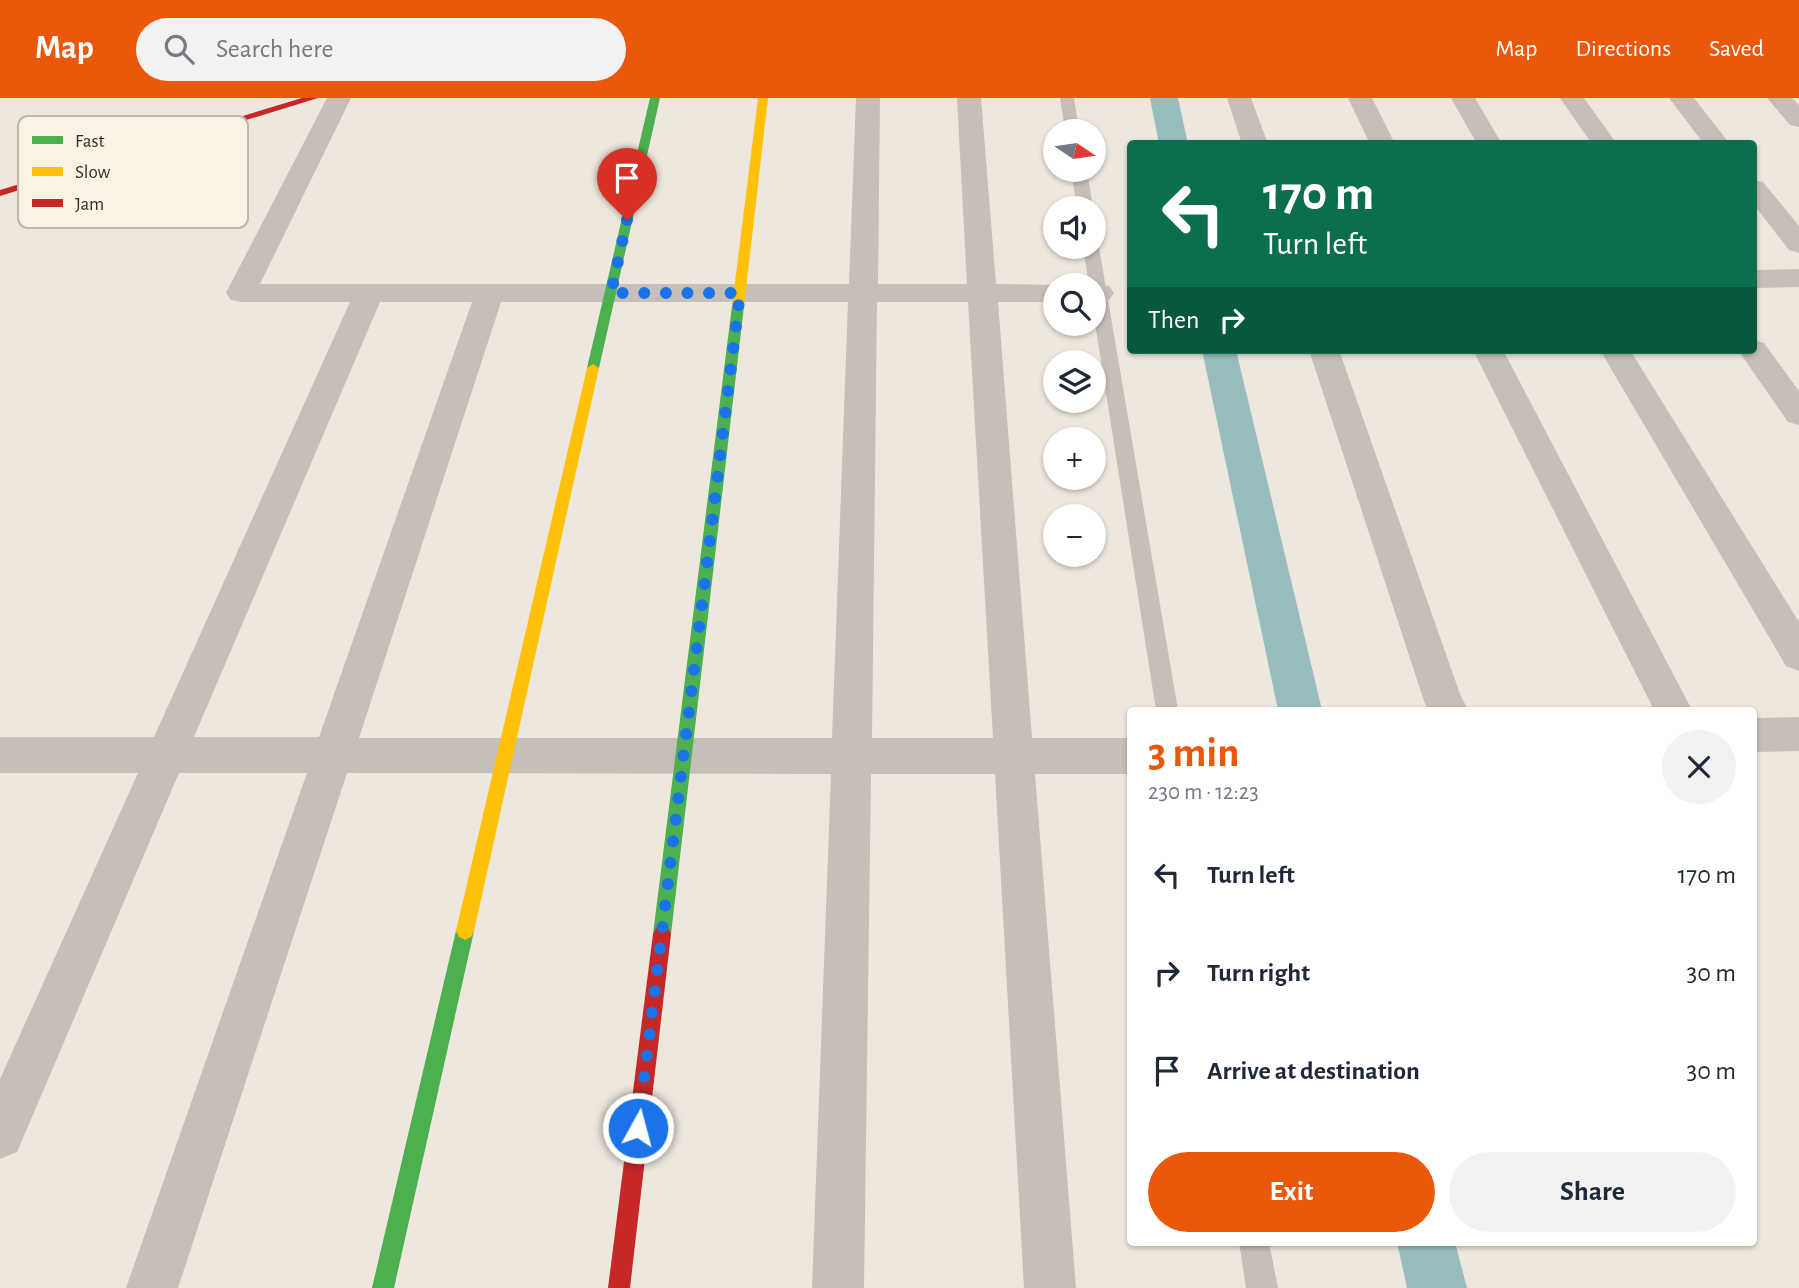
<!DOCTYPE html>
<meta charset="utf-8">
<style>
:root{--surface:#fff;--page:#f2f2f3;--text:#1f2937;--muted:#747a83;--accent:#ea580c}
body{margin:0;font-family:"Alegreya Sans",sans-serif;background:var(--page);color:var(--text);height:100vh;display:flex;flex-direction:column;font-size:26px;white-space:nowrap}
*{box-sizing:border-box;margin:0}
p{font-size:23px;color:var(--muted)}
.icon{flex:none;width:38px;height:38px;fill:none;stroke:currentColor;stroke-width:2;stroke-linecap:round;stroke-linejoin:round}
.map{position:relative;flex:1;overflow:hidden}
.details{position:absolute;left:1127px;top:609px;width:630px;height:539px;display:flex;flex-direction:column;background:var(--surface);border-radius:7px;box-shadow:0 2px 5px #0004}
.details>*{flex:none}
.hud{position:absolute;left:1127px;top:42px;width:630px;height:214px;border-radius:7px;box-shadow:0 2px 5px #0004;background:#0b6e4f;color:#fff;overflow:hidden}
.needle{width:46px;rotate:103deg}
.buttons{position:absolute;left:1043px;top:21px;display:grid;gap:14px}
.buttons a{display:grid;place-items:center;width:63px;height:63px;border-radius:50%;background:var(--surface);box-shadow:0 2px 5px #0004;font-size:35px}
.pin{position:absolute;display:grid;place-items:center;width:60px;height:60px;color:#fff;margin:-72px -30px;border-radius:50% 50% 50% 0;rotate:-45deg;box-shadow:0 0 7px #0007}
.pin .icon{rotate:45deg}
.me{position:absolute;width:77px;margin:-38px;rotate:7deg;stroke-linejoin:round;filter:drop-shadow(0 0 5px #0008)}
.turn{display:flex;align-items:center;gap:24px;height:147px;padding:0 21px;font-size:32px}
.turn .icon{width:91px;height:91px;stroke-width:2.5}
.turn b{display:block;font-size:49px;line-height:60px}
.then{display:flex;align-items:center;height:66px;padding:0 21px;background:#0003;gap:14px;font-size:26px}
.round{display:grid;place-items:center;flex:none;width:74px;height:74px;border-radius:37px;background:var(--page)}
.overview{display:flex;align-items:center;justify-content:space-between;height:119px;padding:0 21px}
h1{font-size:42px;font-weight:700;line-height:52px;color:var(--accent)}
.action{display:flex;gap:14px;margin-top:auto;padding:14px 21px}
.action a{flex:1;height:80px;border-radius:42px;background:var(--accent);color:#fff;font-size:28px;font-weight:700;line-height:80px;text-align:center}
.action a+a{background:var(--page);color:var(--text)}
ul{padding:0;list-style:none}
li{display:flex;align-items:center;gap:21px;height:98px;padding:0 21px}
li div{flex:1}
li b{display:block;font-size:26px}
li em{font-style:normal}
header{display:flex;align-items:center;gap:42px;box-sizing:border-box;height:98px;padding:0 35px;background:var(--accent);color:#fff}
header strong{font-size:33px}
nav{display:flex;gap:38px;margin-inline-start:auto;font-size:24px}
.search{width:490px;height:63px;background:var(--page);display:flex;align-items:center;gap:18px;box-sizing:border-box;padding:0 24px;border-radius:38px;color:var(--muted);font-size:26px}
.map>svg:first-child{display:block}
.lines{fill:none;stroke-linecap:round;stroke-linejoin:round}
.canal{fill:#98bdbf;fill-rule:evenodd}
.lane{fill:#c6bfb7;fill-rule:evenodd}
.street{fill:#c6bfb7;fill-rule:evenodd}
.fast{fill:#4caf50;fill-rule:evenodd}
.slow{fill:#ffc107;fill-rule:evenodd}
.jam{fill:#c62828;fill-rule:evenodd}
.route{stroke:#1a73e8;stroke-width:12;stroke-dasharray:0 21.6}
.key{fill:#faf2e4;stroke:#bfb7ab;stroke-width:2}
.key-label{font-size:19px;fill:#362c25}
</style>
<header>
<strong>Map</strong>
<div class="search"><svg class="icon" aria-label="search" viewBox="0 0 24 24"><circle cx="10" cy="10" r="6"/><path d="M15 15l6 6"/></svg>Search here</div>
<nav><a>Map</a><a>Directions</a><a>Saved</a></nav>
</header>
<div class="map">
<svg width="1799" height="1190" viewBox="0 0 1799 1190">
<rect width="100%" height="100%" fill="#ede7dd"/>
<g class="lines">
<!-- canal -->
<g class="canal">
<polygon points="1150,0 1178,0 1188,46 1159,46"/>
<polygon points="1202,252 1236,252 1322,612 1278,612"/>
<polygon points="1397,1144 1455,1144 1467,1190 1407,1190"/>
</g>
<!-- lane -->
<g class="lane">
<polygon points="1060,0 1074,0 1079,33 1065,33"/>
<polygon points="1071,72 1087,72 1093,110 1077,110"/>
<polygon points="1094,145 1099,149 1178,612 1156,612 1094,219 1094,187 1089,187 1083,149 1094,149"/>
<polygon points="1239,1144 1269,1144 1278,1190 1246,1190"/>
</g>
<!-- street -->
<g class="street">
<path d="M327,0H351L260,186H849L856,0H880L878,186H967L957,0H981L996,186L1061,187H1055V204H998L1032,640H1130V676H1035L1076,1190H1024L995,676H871L864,1190H812L831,676L347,675L178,1190H126L307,675H179L17,1054L0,1061V981L138,675H0V639H154L350,204H241L231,202L226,195ZM380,204H472L319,639H194ZM501,204H848L832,640H359ZM877,204H968L993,640H872Z"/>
<polygon points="1227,0 1251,0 1268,46 1242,46"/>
<polygon points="1348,0 1372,0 1395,46 1370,46"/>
<polygon points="1451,0 1475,0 1502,46 1477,46"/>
<polygon points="1560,0 1584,0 1617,46 1592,46"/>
<polygon points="1669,0 1694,0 1730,46 1704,46"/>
<polygon points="1767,0 1792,0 1799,7 1799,29 1790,27"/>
<polygon points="1754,82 1763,84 1799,128 1799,155 1789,152 1754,107"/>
<polygon points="1799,171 1799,189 1754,190 1754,172"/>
<polygon points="1099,186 1109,188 1114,195 1109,202 1094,204 1094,187 1088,187"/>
<polygon points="1754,242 1764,245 1799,293 1799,327 1788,324 1738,252 1754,252"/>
<polygon points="1309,252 1339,252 1460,596 1468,612 1428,612 1424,603"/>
<polygon points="1473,252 1503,252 1692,612 1654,612"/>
<polygon points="1600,252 1630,252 1799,524 1799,573 1786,568"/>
<polygon points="1799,619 1799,653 1754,654 1754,620"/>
</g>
<!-- fast -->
<g class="fast">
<polygon points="650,0 660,0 599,270 593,274 587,270"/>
<polygon points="738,204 744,208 671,836 668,842 662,845 656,842 653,836 732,208"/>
<polygon points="465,824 471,827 474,833 394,1190 372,1190 456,833 459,827"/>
</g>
<!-- slow -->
<g class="slow">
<polygon points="758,0 768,0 744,208 738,212 732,208"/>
<polygon points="593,266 599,270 474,833 471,839 465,842 459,839 456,833 587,270"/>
</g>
<!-- jam -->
<g class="jam">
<polygon points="302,0 318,0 0,98 0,92"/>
<polygon points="662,827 668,830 671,836 630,1190 608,1190 653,836 656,830"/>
</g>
</g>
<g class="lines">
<!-- route -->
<polyline class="route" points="627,122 611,195 740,195 638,1030"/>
</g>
<!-- legend -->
<rect x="18" y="18" width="230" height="112" rx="10" class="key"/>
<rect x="32" y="38" width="31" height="8" fill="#4caf50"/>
<rect x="32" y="69" width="31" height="9" fill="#ffc107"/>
<rect x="32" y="101" width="31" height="8" fill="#c62828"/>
<g class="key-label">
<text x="75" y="49">Fast</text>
<text x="75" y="80">Slow</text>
<text x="75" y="112">Jam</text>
</g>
</svg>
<div class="buttons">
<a><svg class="needle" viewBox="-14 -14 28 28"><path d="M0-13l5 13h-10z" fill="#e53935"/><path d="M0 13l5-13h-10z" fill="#747a83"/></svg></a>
<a><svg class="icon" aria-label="sound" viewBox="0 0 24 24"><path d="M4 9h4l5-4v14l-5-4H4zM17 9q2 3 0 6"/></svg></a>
<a><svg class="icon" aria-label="search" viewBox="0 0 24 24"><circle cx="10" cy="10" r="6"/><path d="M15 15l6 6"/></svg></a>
<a><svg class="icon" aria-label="layers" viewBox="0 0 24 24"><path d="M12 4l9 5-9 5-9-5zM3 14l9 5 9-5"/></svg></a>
<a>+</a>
<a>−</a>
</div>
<div class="pin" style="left:627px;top:122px;background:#d93025"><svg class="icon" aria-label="arrive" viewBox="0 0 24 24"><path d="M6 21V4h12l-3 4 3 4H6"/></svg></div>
<svg class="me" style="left:638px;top:1030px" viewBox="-20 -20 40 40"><circle r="17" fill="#1a73e8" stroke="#fff" stroke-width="3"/><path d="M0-11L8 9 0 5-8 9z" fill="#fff"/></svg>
<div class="hud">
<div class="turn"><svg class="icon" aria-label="left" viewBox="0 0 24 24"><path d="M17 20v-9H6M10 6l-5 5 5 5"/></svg><div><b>170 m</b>Turn left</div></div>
<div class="then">Then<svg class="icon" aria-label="right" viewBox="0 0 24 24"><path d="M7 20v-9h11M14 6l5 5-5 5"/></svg></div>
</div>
<section class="details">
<div class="overview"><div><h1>3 min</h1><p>230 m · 12:23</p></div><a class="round"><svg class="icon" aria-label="close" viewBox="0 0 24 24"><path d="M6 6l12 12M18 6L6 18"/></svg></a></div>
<ul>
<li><svg class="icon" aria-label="left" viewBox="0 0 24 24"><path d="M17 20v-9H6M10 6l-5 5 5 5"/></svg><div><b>Turn left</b></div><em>170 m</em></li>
<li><svg class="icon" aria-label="right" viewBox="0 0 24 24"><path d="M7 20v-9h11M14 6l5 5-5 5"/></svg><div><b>Turn right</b></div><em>30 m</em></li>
<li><svg class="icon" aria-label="arrive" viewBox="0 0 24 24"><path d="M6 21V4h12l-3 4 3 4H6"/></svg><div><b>Arrive at destination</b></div><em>30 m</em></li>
</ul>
<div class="action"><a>Exit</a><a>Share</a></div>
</section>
</div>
